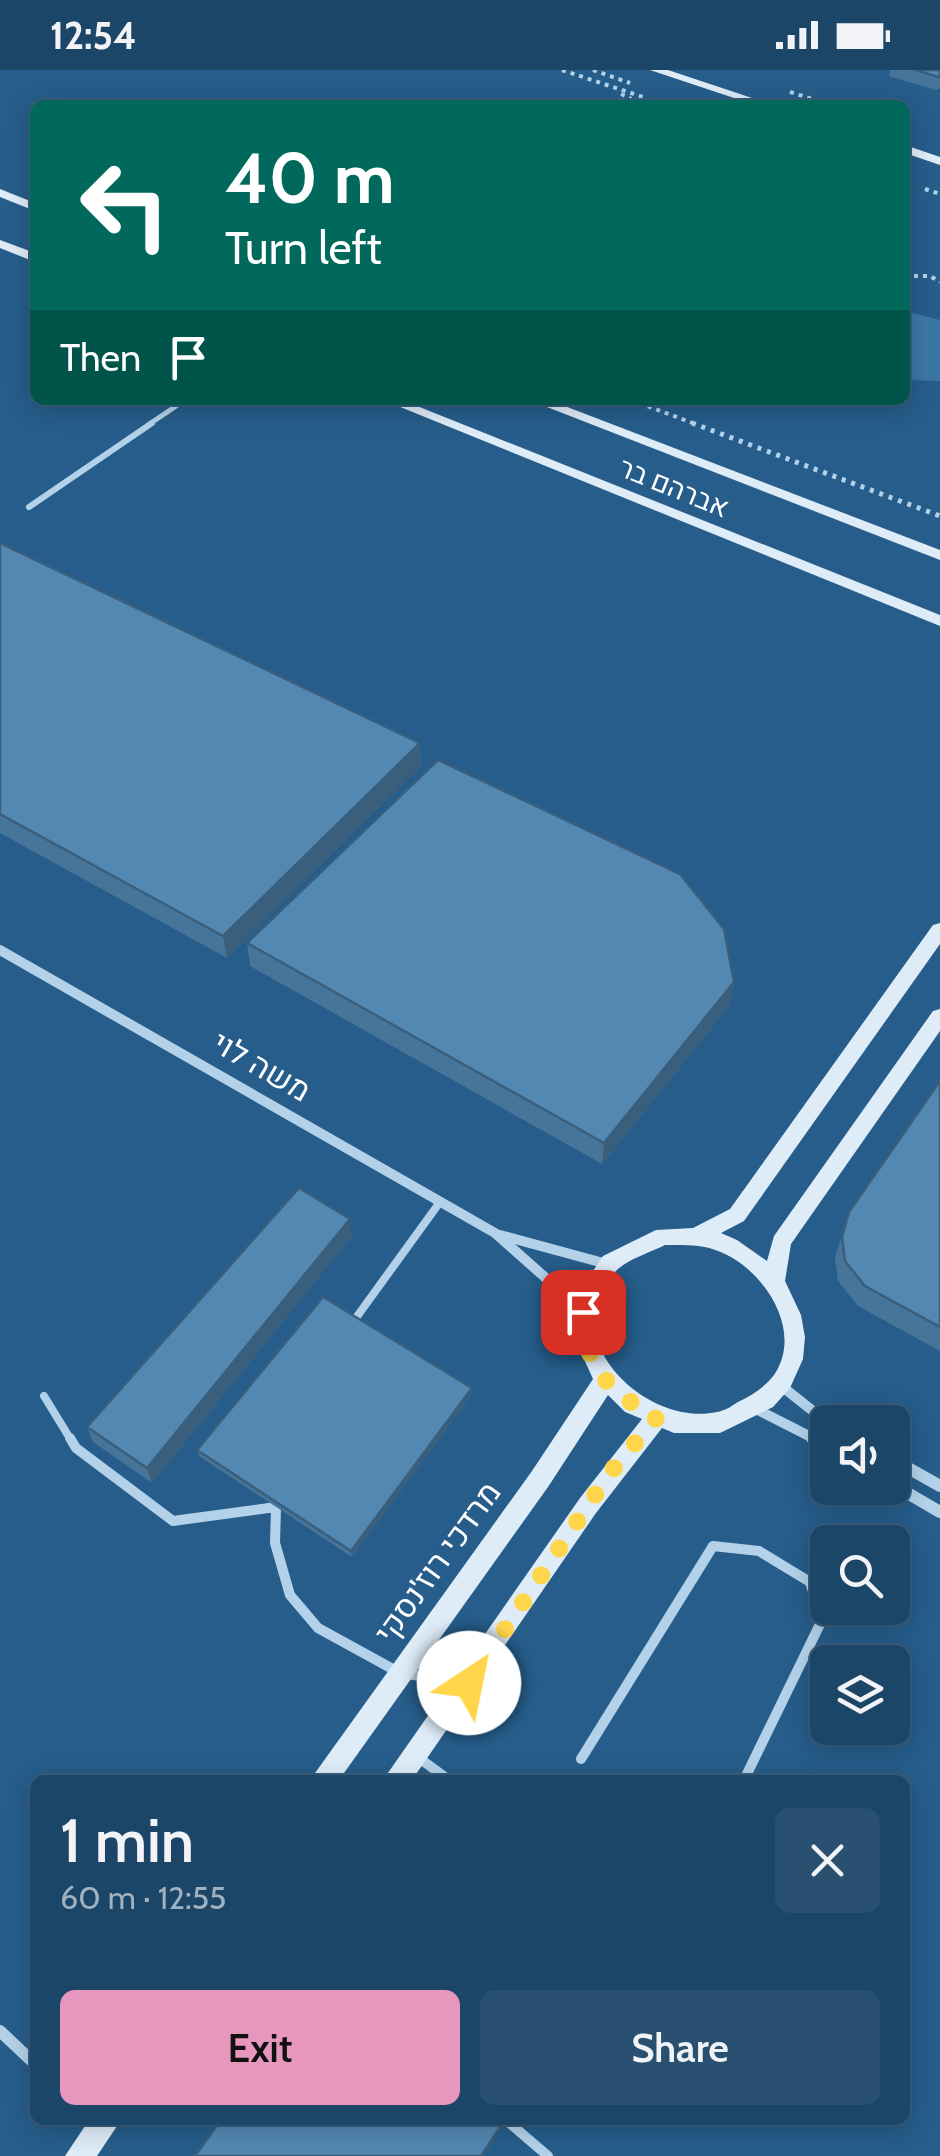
<!DOCTYPE html>
<meta charset="utf-8">
<style>
:root{--surface:#1c4668;--page:#295071;--text:#f1f3f6;--muted:#a0b1c0;--line:#3a5e7c;--accent:#e797bd}
body{margin:0;font-family:Cabin,Heebo,sans-serif;background:var(--page);color:var(--text);height:100vh;display:flex;flex-direction:column;font-size:38px;white-space:nowrap}
*{box-sizing:border-box;margin:0}
p{font-size:32px;color:var(--muted)}
.icon{flex:none;width:55px;height:55px;fill:none;stroke:currentColor;stroke-width:2;stroke-linecap:round;stroke-linejoin:round}
.map{position:relative;flex:1;overflow:hidden}
.sheet{position:absolute;left:30px;top:1705px;width:880px;height:350px;display:flex;flex-direction:column;background:var(--surface);border-radius:15px;box-shadow:0 5px 25px #0003,0 0 0 2px var(--line)}
.sheet>*{flex:none}
.top-card{position:absolute;left:30px;top:30px;width:880px;height:305px;border-radius:15px;box-shadow:0 5px 25px #0003,0 0 0 2px var(--line);background:#00695c;color:#fff;overflow:hidden}
.fabs{position:absolute;left:810px;top:1335px;display:grid;gap:20px}
.fabs a{display:grid;place-items:center;width:100px;height:100px;border-radius:15px;background:var(--surface);box-shadow:0 5px 25px #0003,0 0 0 2px var(--line);font-size:50px}
.pin{position:absolute;display:grid;place-items:center;width:85px;height:85px;color:#fff;margin:-42px;border-radius:20px;box-shadow:0 5px 15px #0006}
.me{position:absolute;width:110px;margin:-55px;rotate:34deg;stroke-linejoin:round;filter:drop-shadow(0 0 8px #0008)}
.turn{display:flex;align-items:center;gap:35px;height:210px;padding:0 30px;font-size:45px}
.turn .icon{width:130px;height:130px;stroke-width:2.5}
.turn b{display:block;font-size:70px;line-height:85px}
.then{display:flex;align-items:center;height:95px;padding:0 30px;background:#0003;gap:20px;font-size:38px}
.round{display:grid;place-items:center;flex:none;width:105px;height:105px;border-radius:15px;background:var(--page)}
.overview{display:flex;align-items:center;justify-content:space-between;height:170px;padding:0 30px}
h1{font-size:60px;font-weight:600;line-height:75px}
.button{display:flex;gap:20px;margin-top:auto;padding:20px 30px}
.button a{flex:1;height:115px;border-radius:15px;background:var(--accent);color:#111;font-size:40px;font-weight:600;line-height:115px;text-align:center}
.button a+a{background:var(--page);color:var(--text)}
.status{display:flex;justify-content:space-between;align-items:center;height:70px;padding:0 50px;background:var(--surface);direction:ltr}
.status svg{height:28px;fill:currentColor}
.map>svg:first-child{display:block}
.green{fill:#3b77a6}
.lines{fill:none;stroke-linecap:round;stroke-linejoin:round}
.path-far1{stroke:#b3d2e9;stroke-width:4;stroke-dasharray:4 5;stroke-linecap:butt}
.path{stroke:#b3d2e9;stroke-width:5;stroke-dasharray:4 6;stroke-linecap:butt}
.lane-far3{stroke:#b3d2e9;stroke-width:5}
.lane-far2{stroke:#b3d2e9;stroke-width:6}
.lane-far1{stroke:#b3d2e9;stroke-width:8}
.lane{stroke:#b3d2e9;stroke-width:10}
.street-far1{stroke:#b3d2e9;stroke-width:10}
.street{stroke:#b3d2e9;stroke-width:12}
.secondary{fill:#deecf8;fill-rule:evenodd}
.wall{fill:#477599}
.shaded-wall{fill:#3a5f7d}
.building{fill:#5388b2;stroke:#3a5f7d;stroke-width:2.5}
.route{stroke:#ffd54a;stroke-width:18;stroke-dasharray:0 32.4}
.labels{text-anchor:middle;dominant-baseline:central;stroke-width:8;stroke-linejoin:round;paint-order:stroke}
.far-street-label{font-size:28px;fill:#fff;stroke:#265d8a}
.street-label{font-size:32px;fill:#fff;stroke:#265d8a}
</style>
<div class="status"><b>12:54</b><svg viewBox="0 0 49 12"><path d="M0 12V9h3v3zM5 12V6h3v6zM10 12V3h3v9zM15 12V0h3v12zM26 1h20v11H26zM47 4h2v5h-2z"/></svg></div>
<div class="map">
<svg width="940" height="2086" viewBox="0 0 940 2086">
<rect width="100%" height="100%" fill="#265d8a"/>
<!-- green -->
<polygon class="green" points="905,241 940,250 940,311 905,310"/>
<g class="lines">
<!-- path-far1 -->
<g class="path-far1">
<polyline points="562,0 646,28"/>
<polyline points="593,0 630,13"/>
<polyline points="790,22 831,35"/>
<polyline points="621,24 630,28 630,35"/>
<polyline points="925,119 940,124"/>
<polyline points="905,206 930,206 940,212"/>
<polyline points="631,330 698,355"/>
</g>
<!-- path -->
<polyline class="path" points="692,353 940,446"/>
<!-- lane-far3 -->
<polyline class="lane-far3" points="148,355 185,330"/>
<!-- lane-far2 -->
<polyline class="lane-far2" points="29,437 152,353"/>
<!-- lane-far1 -->
<g class="lane-far1">
<polyline points="353,1252 440,1132"/>
<polyline points="44,1326 71,1370"/>
</g>
<!-- lane -->
<g class="lane">
<polyline points="70,1368 76,1378 173,1451 276,1437 275,1473 290,1525 318,1558 400,1603 462,1612"/>
<polyline points="419,1688 449,1710"/>
<polyline points="581,1689 713,1476 759,1481 810,1512 822,1550 744,1710"/>
<polyline points="506,2050 548,2086"/>
</g>
<!-- street-far1 -->
<g class="street-far1">
<polyline points="0,880 495,1163 583,1241"/>
<polyline points="500,1165 607,1194"/>
<polyline points="779,1314 828,1353"/>
<polyline points="754,1338 817,1370"/>
</g>
<!-- street -->
<g class="street">
<polyline points="812,1368 828,1376"/>
<polyline points="892,1389 940,1416"/>
<polyline points="892,1414 940,1442"/>
<polyline points="0,1961 35,1994"/>
</g>
<!-- secondary -->
<g class="secondary">
<polygon points="650,0 668,0 773,35 755,35"/>
<polygon points="905,75 940,87 940,95 905,83"/>
<polygon points="0,119 35,133 35,141 0,127"/>
<polygon points="0,170 35,183 35,192 0,178"/>
<polygon points="383,330 402,330 940,545 940,556"/>
<polygon points="529,330 549,330 940,480 940,490"/>
<path d="M940,853V874L744,1151L721,1163L737,1170L767,1191L774,1166L933,941L940,939V961L791,1174L785,1211L801,1245L805,1267L803,1289L790,1318L773,1337L720,1363H674L662,1358L596,1443L412,1710H383L580,1428L642,1349L625,1342L608,1325L548,1417L339,1710H310L532,1401L593,1309L574,1267L575,1228L603,1186L656,1160L693,1158L730,1139L933,855ZM665,1175C683,1175 702,1174 718,1181C762,1197 805,1260 774,1305C764,1318 752,1325 738,1332C732,1336 724,1341 717,1342C643,1358 549,1262 618,1199C629,1189 651,1182 665,1175Z"/>
<polygon points="89,2050 121,2050 97,2086 65,2086"/>
</g>
</g>
<!-- wall -->
<g class="wall">
<polygon points="890,0 940,0 940,18 936,20 889,6"/>
<polygon points="0,473 420,673 421,696 227,888 0,763"/>
<polygon points="247,873 734,912 730,935 602,1094 250,896"/>
<polygon points="940,1011 940,1281 858,1236 838,1211 835,1187 849,1142"/>
<polygon points="352,1166 152,1413 93,1372 87,1357"/>
<polygon points="472,1318 472,1324 352,1487 199,1386 197,1380"/>
</g>
<!-- shaded-wall -->
<g class="shaded-wall">
<polygon points="420,673 421,696 227,888 223,866"/>
<polygon points="734,912 730,935 602,1094 604,1073"/>
<polygon points="350,1149 352,1166 152,1413 147,1398"/>
<polygon points="472,1318 472,1324 352,1487 351,1481"/>
<polygon points="500,2057 499,2062 484,2086 481,2086"/>
</g>
<!-- building -->
<g class="building">
<polygon points="915,0 940,0 940,7 939,7"/>
<polygon points="0,473 420,673 223,866 0,744"/>
<polygon points="438,690 680,804 724,859 734,912 604,1073 247,873"/>
<polygon points="940,1011 940,1257 865,1216 845,1191 842,1167 849,1142"/>
<polygon points="299,1118 350,1149 147,1398 87,1357"/>
<polygon points="323,1227 472,1318 351,1481 197,1380"/>
<polygon points="221,2050 492,2050 500,2057 481,2086 195,2086"/>
</g>
<g class="lines">
<!-- route -->
<path class="route" d="M469,1613L609,1404L657,1347C610,1324 583,1295 583,1242"/>
</g>
<g class="labels">
<!-- far-street labels -->
<g class="far-street-label">
<text transform="translate(674 417) rotate(22)">אברהם בר</text>
</g>
<!-- street labels -->
<g class="street-label">
<text transform="translate(262 996) rotate(30)">משה לוי</text>
<text transform="translate(437 1492) rotate(-54)">מרדכי רוז'נסקי</text>
</g>
</g>
</svg>
<div class="fabs">
<a><svg class="icon" aria-label="sound" viewBox="0 0 24 24"><path d="M4 9h4l5-4v14l-5-4H4zM17 9q2 3 0 6"/></svg></a>
<a><svg class="icon" aria-label="search" viewBox="0 0 24 24"><circle cx="10" cy="10" r="6"/><path d="M15 15l6 6"/></svg></a>
<a><svg class="icon" aria-label="layers" viewBox="0 0 24 24"><path d="M12 4l9 5-9 5-9-5zM3 14l9 5 9-5"/></svg></a>
</div>
<div class="pin" style="left:583px;top:1242px;background:#d93025"><svg class="icon" aria-label="arrive" viewBox="0 0 24 24"><path d="M6 21V4h12l-3 4 3 4H6"/></svg></div>
<svg class="me" style="left:469px;top:1613px" viewBox="-20 -20 40 40"><circle r="19" fill="#fff"/><path d="M0-13L10 11 0 6-10 11z" fill="#ffd54a"/></svg>
<div class="top-card">
<div class="turn"><svg class="icon" aria-label="left" viewBox="0 0 24 24"><path d="M17 20v-9H6M10 6l-5 5 5 5"/></svg><div><b>40 m</b>Turn left</div></div>
<div class="then">Then<svg class="icon" aria-label="arrive" viewBox="0 0 24 24"><path d="M6 21V4h12l-3 4 3 4H6"/></svg></div>
</div>
<section class="sheet">
<div class="overview"><div><h1>1 min</h1><p>60 m · 12:55</p></div><a class="round"><svg class="icon" aria-label="close" viewBox="0 0 24 24"><path d="M6 6l12 12M18 6L6 18"/></svg></a></div>
<div class="button"><a>Exit</a><a>Share</a></div>
</section>
</div>
